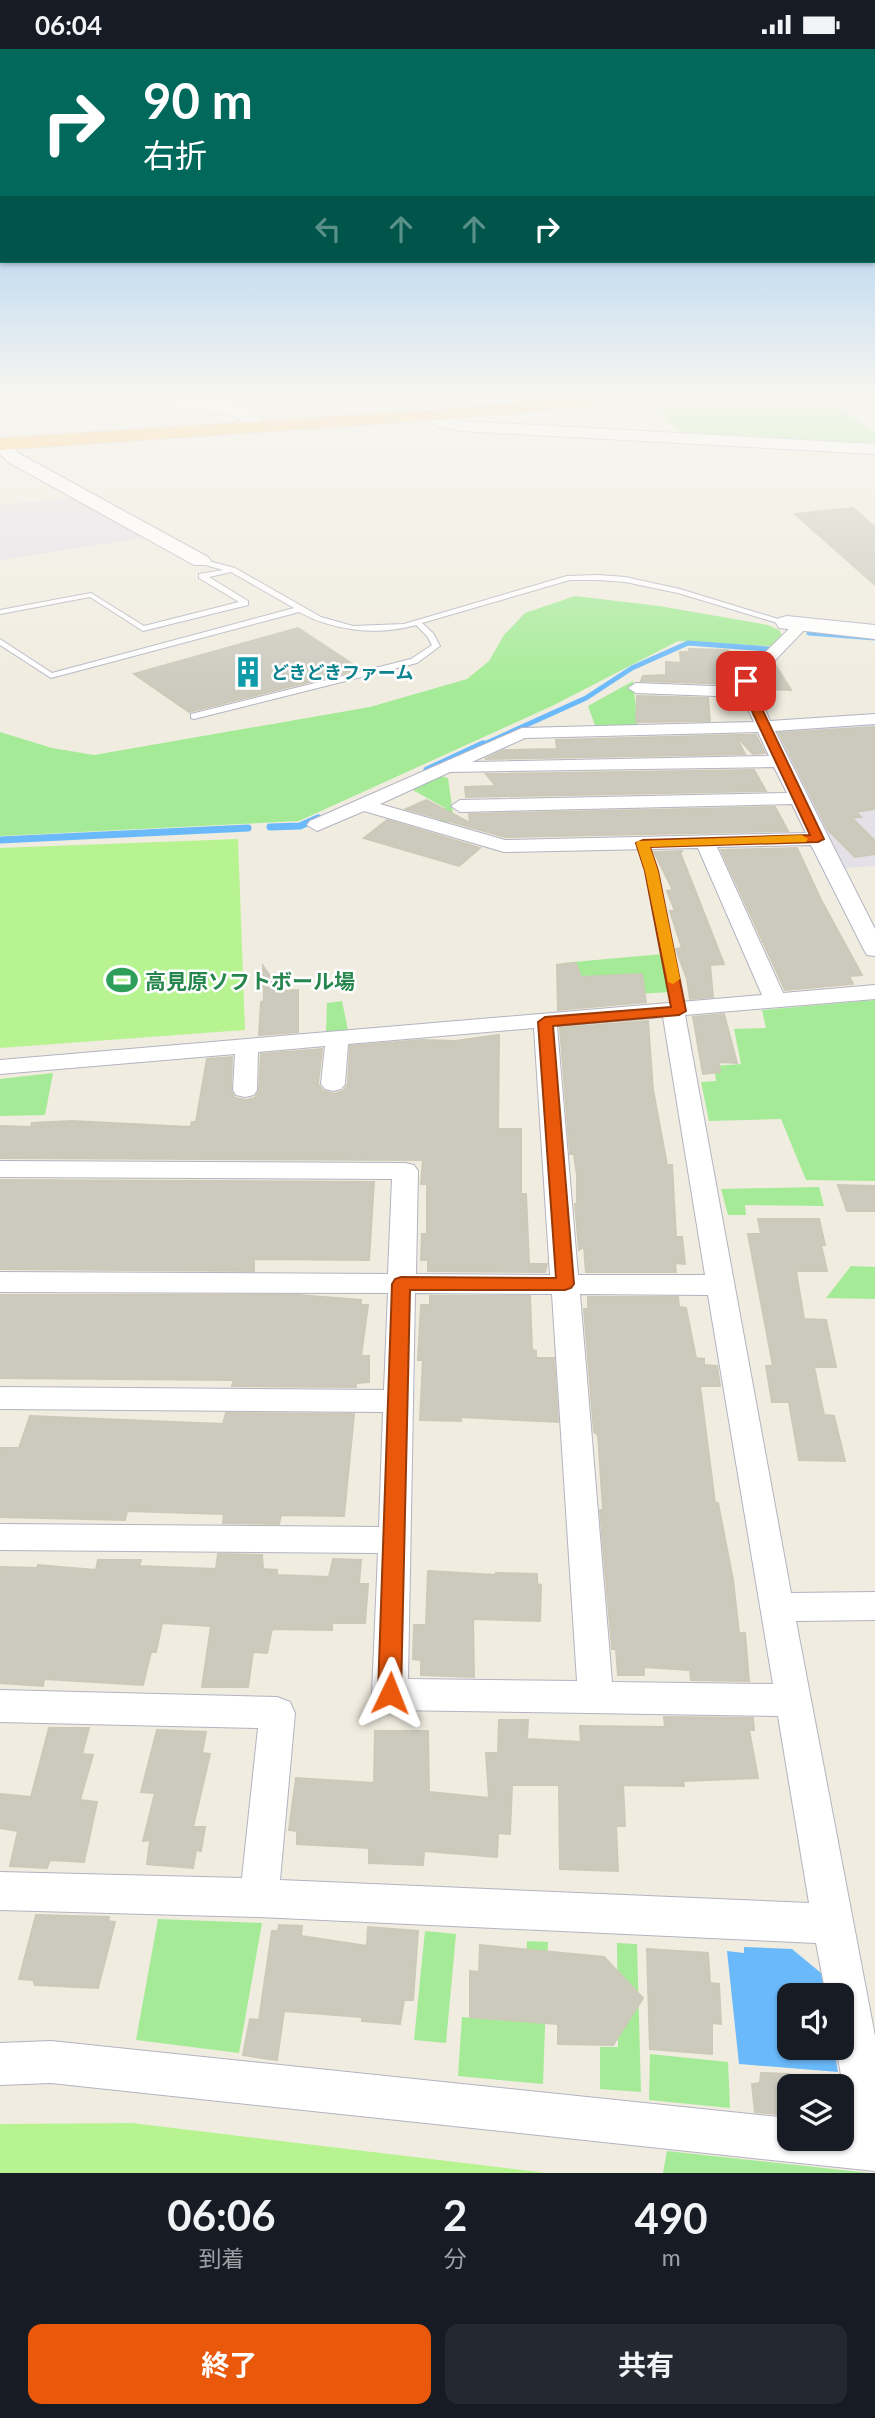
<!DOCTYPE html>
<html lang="ja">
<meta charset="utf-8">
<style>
:root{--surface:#171b24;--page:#242831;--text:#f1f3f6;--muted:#9ea1a6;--accent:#ea580c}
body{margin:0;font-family:Lato,"Noto Sans JP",sans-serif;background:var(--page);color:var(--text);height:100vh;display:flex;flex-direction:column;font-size:26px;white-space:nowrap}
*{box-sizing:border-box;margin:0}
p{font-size:23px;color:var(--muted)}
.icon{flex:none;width:38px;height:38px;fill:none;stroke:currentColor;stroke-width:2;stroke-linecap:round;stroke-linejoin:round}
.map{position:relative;height:2124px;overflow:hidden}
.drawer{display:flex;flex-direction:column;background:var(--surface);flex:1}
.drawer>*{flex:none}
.guide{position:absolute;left:0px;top:0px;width:875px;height:214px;box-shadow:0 2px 5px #0004;background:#00695c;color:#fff;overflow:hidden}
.tools{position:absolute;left:777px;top:1934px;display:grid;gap:14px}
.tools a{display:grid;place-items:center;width:77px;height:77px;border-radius:14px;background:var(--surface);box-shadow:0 2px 5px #0004;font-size:35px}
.pin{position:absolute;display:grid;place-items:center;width:60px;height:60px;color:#fff;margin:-30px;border-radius:14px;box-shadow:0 4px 10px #0006}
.me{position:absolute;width:77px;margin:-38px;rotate:2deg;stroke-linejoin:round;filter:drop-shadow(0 0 5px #0008)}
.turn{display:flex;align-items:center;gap:24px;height:147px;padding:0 28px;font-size:32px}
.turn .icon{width:91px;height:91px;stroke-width:2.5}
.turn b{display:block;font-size:49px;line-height:60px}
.lanes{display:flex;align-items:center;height:66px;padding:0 28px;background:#0003;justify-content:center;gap:35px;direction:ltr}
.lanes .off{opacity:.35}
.eta{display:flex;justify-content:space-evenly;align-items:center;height:119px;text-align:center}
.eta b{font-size:42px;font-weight:700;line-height:49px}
.primary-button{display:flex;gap:14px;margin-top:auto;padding:14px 28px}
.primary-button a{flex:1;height:80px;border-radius:14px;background:var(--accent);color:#fff;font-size:28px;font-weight:700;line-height:80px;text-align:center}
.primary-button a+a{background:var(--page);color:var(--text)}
.status{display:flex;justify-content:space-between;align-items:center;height:49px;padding:0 35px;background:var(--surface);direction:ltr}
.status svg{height:19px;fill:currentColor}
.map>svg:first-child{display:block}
.industrial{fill:#e4e0e8}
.green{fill:#a5eb97}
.pitch{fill:#b8f392}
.water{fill:#6abafb}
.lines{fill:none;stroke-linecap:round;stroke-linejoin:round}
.stream-far1{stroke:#6abafb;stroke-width:5}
.stream{stroke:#6abafb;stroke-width:7}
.building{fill:#cbcabd;stroke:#ccc9b8;stroke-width:2}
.lane-casing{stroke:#b3b3c2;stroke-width:2}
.street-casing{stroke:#b3b3c2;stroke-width:2}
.secondary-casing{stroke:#b3b3c2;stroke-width:2}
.highway-casing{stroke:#cdcdcd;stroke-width:2}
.lane{fill:#fff;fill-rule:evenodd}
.street{fill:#fff;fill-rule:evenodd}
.secondary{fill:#fff;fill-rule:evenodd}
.highway{fill:#ffc05b;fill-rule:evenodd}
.route{fill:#ea580c;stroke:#983908;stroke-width:2}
.slow{fill:#f59e0b}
.labels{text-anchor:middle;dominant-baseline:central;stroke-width:5;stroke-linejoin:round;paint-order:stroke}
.far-culture-label{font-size:18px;font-weight:bold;fill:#0d838f;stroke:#fff;text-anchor:start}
.leisure-label{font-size:21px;font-weight:bold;fill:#27864d;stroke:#fff;text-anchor:start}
</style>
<div class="status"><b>06:04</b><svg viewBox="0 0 49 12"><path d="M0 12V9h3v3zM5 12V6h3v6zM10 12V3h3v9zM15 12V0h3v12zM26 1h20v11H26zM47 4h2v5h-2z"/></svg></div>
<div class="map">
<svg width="875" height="2124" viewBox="0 0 875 2124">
<rect width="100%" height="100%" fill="#f0ecdf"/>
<!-- industrial -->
<g class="industrial">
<polygon points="71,449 143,489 0,511 0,456"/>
<polygon points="875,673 875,817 845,819 774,681"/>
</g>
<!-- green -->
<g class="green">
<polygon points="350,346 540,346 399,358 376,357"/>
<polygon points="706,346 761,346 773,359 834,354 875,384 875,397 686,388 645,352"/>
<polygon points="575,547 659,557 768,576 779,581 782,586 770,597 678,592 552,657 299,772 0,787 0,683 52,699 94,706 370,658 467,630 489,612 504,586 525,564"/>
<polygon points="633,632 638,678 596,679 588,657"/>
<polygon points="441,727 448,729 454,772 441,775 437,773 447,764 442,762 445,759 411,740"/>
<polygon points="663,905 671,943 618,946 578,944 562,914"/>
<polygon points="875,951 875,1132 806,1131 781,1070 709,1072 701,1033 716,1032 714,1017 741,1015 734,980 766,979 762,961"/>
<polygon points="342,952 348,981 326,983 327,954"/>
<polygon points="53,1024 45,1066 0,1067 0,1030"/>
<polygon points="819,1138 824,1157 745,1156 746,1166 728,1166 721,1140"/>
<polygon points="851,1217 875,1218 875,1250 826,1249"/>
<polygon points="158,1870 262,1874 239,2004 136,1991"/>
<polygon points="425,1882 456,1885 446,1994 414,1991"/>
<polygon points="527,1892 548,1893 543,2035 458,2027 462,1968 523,1973"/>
<polygon points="617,1894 637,1895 641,2043 600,2040 600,1998 618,1998"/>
<polygon points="650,2005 728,2013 730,2059 649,2051"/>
<polygon points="667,2102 870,2124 663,2124"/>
</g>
<!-- pitch -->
<g class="pitch">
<polygon points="238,790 245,981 0,999 0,799"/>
<polygon points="132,2074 547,2124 0,2124 0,2075"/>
</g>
<!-- water -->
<polygon class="water" points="744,1898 792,1900 821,1924 825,1946 789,1946 789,1998 834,1999 838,2023 739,2015 727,1902 744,1904"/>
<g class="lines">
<!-- stream-far1 -->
<g class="stream-far1">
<polyline points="809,584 875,589"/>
<polyline points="480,697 586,649 632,619 688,594 769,600"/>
</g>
<!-- stream -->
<g class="stream">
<polyline points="427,721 483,695"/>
<polyline points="270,778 300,777 318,769"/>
<polyline points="0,791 248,779"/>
</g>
</g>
<!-- building -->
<g class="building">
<polygon points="853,459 875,478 875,536 795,465"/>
<polygon points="298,579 360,620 189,663 134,625"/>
<polygon points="689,600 728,601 732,616 748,616 738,626 737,635 641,632 643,627 666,626 666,613 681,614 680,603 689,603"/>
<polygon points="773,617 776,617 791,641 760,640 757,634"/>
<polygon points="637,647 708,649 710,672 636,673"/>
<polygon points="875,678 875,760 856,763 861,768 852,769 875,792 875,805 855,808 828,781 779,684"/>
<polygon points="735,686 745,705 485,710 504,701 557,700 556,691"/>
<polygon points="735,686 756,686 765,704 753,705"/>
<polygon points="754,721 766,742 466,748 465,738 496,737 486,725"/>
<polygon points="426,751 470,774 469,765 775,758 788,782 505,788 406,760"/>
<polygon points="387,771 480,799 459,817 364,789"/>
<polygon points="797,799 821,851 862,926 849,927 853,935 785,941 721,801"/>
<polygon points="683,802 680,803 724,915 710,916 713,948 690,950 687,930 676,900 682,899 670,862 675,862 667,842 673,841 654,803"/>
<polygon points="576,914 581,928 642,925 646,953 558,961 557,916"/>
<polygon points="263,917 281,942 298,941 298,983 259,986 261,953 264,952"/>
<polygon points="724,965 737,1014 719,1013 720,1023 703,1025 693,968"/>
<polygon points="648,972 653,1041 667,1116 672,1116 676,1188 682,1188 685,1215 675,1214 676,1223 586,1223 584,1198 579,1201 575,1155 577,1155 577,1126 574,1105 570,1105 560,979"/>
<polygon points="499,986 498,1080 521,1080 521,1145 526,1145 529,1215 547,1215 545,1223 428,1222 428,1211 421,1211 422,1185 427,1185 427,1135 421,1135 423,1111 0,1109 0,1077 31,1078 32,1074 72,1072 190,1078 192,1073 196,1073 207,1010 232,1008 231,1042 235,1049 246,1051 255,1049 259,1042 261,1005 322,1000 318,1035 323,1042 334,1045 343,1042 348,1035 350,997 421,991 455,992"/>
<polygon points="0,1131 374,1133 369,1211 254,1210 254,1222 0,1220"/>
<polygon points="838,1136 875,1137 875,1162 847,1162"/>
<polygon points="758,1170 819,1170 825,1196 821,1196 827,1222 796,1222 804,1270 826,1271 836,1318 814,1318 824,1366 834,1367 845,1412 799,1411 789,1353 772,1353 766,1317 773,1317 748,1185 761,1185"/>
<polygon points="0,1246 298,1246 361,1251 361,1256 368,1256 361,1307 369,1307 369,1333 356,1334 356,1338 232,1337 234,1331 0,1329"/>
<polygon points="430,1247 530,1247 532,1301 536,1302 536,1309 554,1309 558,1373 460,1368 461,1372 420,1371 423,1311 418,1311 421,1256 430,1256"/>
<polygon points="588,1248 678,1248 679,1258 686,1259 696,1309 704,1310 704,1316 717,1317 720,1337 700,1337 715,1454 718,1454 733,1531 739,1584 745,1584 749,1632 691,1631 690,1621 644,1618 644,1626 618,1626 616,1600 612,1600 600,1461 603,1461 598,1386 594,1383 588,1309 584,1260 588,1260"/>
<polygon points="226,1364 354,1365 344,1467 281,1466 279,1475 223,1474 224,1465 127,1462 125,1471 0,1468 0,1399 19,1399 30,1367 223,1375"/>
<polygon points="218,1505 262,1506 263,1520 277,1521 277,1526 329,1528 333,1510 361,1511 359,1535 368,1535 365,1574 332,1574 332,1581 272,1580 267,1604 253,1603 248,1638 202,1638 211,1577 162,1574 156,1603 151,1603 143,1636 44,1630 43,1637 0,1634 0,1518 37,1519 38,1516 96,1521 98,1511 141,1511 139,1517 216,1520"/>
<polygon points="428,1522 496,1526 496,1524 537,1525 537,1535 541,1536 540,1572 473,1570 474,1628 421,1626 421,1611 413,1610 414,1576 426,1576"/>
<polygon points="664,1668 753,1669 754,1681 749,1681 758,1729 683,1732 684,1737 623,1736 625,1777 616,1777 618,1822 560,1820 559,1736 512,1736 510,1785 498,1784 497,1808 424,1802 423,1816 369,1814 369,1799 297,1795 297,1782 289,1781 296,1729 374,1734 375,1682 428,1682 429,1743 489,1749 486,1704 498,1704 499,1671 528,1671 527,1690 581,1693 580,1677 665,1678"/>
<polygon points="49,1679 89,1679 82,1705 93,1706 80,1751 97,1753 84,1813 50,1811 47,1819 10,1817 18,1782 0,1779 0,1745 31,1748"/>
<polygon points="157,1681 206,1683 202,1704 210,1705 193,1778 205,1778 201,1802 196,1801 193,1819 147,1815 150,1791 143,1792 155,1744 141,1743"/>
<polygon points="36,1866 109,1868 108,1872 115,1873 98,1939 35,1936 33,1931 19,1930"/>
<polygon points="279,1876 302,1877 301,1887 367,1897 368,1878 418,1882 413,1951 404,1951 400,1975 362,1972 362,1968 284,1962 277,2011 243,2006 250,1970 259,1971 272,1882 278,1882"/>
<polygon points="480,1896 604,1908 643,1949 613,1996 558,1995 558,1975 470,1968 470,1922 479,1923"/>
<polygon points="647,1900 708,1904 710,1934 719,1935 721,1975 712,1974 712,2005 650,2000"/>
<polygon points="761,2024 789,2025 789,2066 755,2063 752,2035 760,2034"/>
</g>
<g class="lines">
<defs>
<g id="lane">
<path d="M201,510L235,519L321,568L353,577L404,575L567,527L598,526L625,528L680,540L791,574L784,576L678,544L625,533L598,531H570L422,574L433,584L440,597L417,614L194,670L191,669V665L411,610L432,596L427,587L416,576C378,587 333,582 299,563L51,629L0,596V590L52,624L294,559L231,523L209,528L248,552V556L143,582L90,548L0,565V561L91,544L144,577L239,553L199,529V525L223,521L198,514L197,512Z"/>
<polygon points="643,792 648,795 656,822 685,962 679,965 673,962 646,822 638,795"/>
</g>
<path id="street" d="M801,571L809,576L754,633L770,672L875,665V675L775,682L875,880V907L867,906L864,901L811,796L717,798L783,944L875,936V950L685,966L791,1544L875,1543V1571L796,1572L875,1987V2122L51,2034L0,2036V1994L51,1992L789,2069V2090H842V2075L850,2076L836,1998H842V1946H826L816,1894L259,1868L0,1861V1823L242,1829L258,1679L0,1673V1641L277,1648L290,1653L295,1664L280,1831L809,1854L778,1667L390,1661L378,1656L372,1645L378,1504L0,1501V1475L379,1478L383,1363L0,1360V1338L384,1341L388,1244L0,1243V1223L388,1225L392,1130L0,1128V1112L405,1114L414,1116L418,1122L416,1225L550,1226L534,979L348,995L345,1035L341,1040L333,1042L325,1040L321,1035L325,997L258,1003L257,1041L254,1046L245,1048L236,1046L233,1041L235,1005L0,1025V1011L762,946L698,799L504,803L364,762L317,782L307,776L310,772L522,679L754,673L742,648L636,644L628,639L636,634L739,638L740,628L796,573ZM758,683L769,707L472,713L525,689ZM774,718L787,744L460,751L451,757L460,763L792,755L806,784L505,791L380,755L450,723ZM663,968L705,1226H578L557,977ZM415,1244L552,1245L577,1632L408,1630ZM580,1245L708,1246L773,1635L612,1633Z"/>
<g id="secondary">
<path d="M118,346C144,346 238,350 256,365C260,368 264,374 266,378L258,383L234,367L126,351Z"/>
<path d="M428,355C442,358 443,368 462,372L875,395V405L462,382L436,377L420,360Z"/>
<polygon points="0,391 6,392 20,405 208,508 211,512 208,516 194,516 8,413 0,405"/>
<polygon points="787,567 875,576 875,590 779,579 776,574 779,569"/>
</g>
<polygon id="highway" points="599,346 671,346 662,351 433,371 0,401 0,389 433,361"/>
</defs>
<!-- lane casing -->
<use href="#lane" class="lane-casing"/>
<!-- street casing -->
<use href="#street" class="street-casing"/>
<!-- secondary casing -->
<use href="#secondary" class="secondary-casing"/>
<!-- highway casing -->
<use href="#highway" class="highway-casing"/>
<!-- lane -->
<use href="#lane" class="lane"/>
<!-- street -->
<use href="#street" class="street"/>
<!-- secondary -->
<use href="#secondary" class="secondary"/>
<!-- highway -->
<use href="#highway" class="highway"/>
</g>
<!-- sky -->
<linearGradient id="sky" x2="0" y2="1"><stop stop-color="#75b6f0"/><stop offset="0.54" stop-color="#f8f6f1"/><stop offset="1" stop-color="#f8f6f1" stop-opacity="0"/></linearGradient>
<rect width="875" height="644" fill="url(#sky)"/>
<!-- route -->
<polygon class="route" points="746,629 752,632 754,643 824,790 818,793 650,798 658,822 686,962 679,966 553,977 574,1235 571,1239 565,1241 410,1241 401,1644 398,1652 390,1655 382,1652 378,1644 392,1235 395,1230 401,1228 556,1229 538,973 545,968 671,958 645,822 636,794 643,791 810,786 743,643 741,632"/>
<!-- slow -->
<polygon class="slow" points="802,786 808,790 806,793 650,798 658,822 680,930 673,935 668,933 645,822 636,794 638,792"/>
<!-- icons -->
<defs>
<symbol id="building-bare" viewBox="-9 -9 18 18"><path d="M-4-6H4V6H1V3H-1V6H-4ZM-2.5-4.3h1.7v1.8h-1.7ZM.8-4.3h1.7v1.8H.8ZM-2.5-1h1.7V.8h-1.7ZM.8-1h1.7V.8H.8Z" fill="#0f9aa8" stroke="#fff" stroke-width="2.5" paint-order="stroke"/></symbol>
<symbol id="stadium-bare" viewBox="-9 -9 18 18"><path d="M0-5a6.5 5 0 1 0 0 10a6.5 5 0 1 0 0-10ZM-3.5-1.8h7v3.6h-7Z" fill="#2e9e5b" stroke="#fff" stroke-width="2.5" paint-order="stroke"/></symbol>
</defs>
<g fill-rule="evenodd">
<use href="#building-bare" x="226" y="601" width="44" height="44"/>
<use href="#stadium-bare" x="100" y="909" width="44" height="44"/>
</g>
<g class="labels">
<!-- far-culture labels -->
<g class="far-culture-label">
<text x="271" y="623">どきどきファーム</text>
</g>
<!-- leisure labels -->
<g class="leisure-label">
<text x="145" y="931">高見原ソフトボール場</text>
</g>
</g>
</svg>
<div class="tools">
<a><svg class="icon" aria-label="sound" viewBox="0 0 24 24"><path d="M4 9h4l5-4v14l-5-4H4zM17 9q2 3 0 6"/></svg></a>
<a><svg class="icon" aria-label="layers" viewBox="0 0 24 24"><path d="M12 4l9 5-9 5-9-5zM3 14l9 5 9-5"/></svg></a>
</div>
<div class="pin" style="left:746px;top:632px;background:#d93025"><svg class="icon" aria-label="arrive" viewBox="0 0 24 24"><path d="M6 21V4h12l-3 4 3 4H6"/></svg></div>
<svg class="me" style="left:390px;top:1644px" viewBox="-20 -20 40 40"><path d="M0-17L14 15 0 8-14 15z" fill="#ea580c" stroke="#fff" stroke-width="4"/></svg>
<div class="guide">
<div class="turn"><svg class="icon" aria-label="right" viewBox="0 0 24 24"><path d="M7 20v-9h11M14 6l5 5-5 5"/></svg><div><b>90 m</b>右折</div></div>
<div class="lanes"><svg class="icon off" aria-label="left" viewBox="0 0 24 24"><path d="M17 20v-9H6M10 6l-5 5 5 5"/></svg><svg class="icon off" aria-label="ahead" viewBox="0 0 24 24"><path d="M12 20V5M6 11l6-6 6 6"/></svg><svg class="icon off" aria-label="ahead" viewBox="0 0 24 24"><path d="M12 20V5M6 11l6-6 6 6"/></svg><svg class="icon" aria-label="right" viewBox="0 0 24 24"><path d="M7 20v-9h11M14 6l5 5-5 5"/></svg></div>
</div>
</div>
<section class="drawer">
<div class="eta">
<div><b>06:06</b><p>到着</p></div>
<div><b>2</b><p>分</p></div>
<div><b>490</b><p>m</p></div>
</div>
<div class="primary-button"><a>終了</a><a>共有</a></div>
</section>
